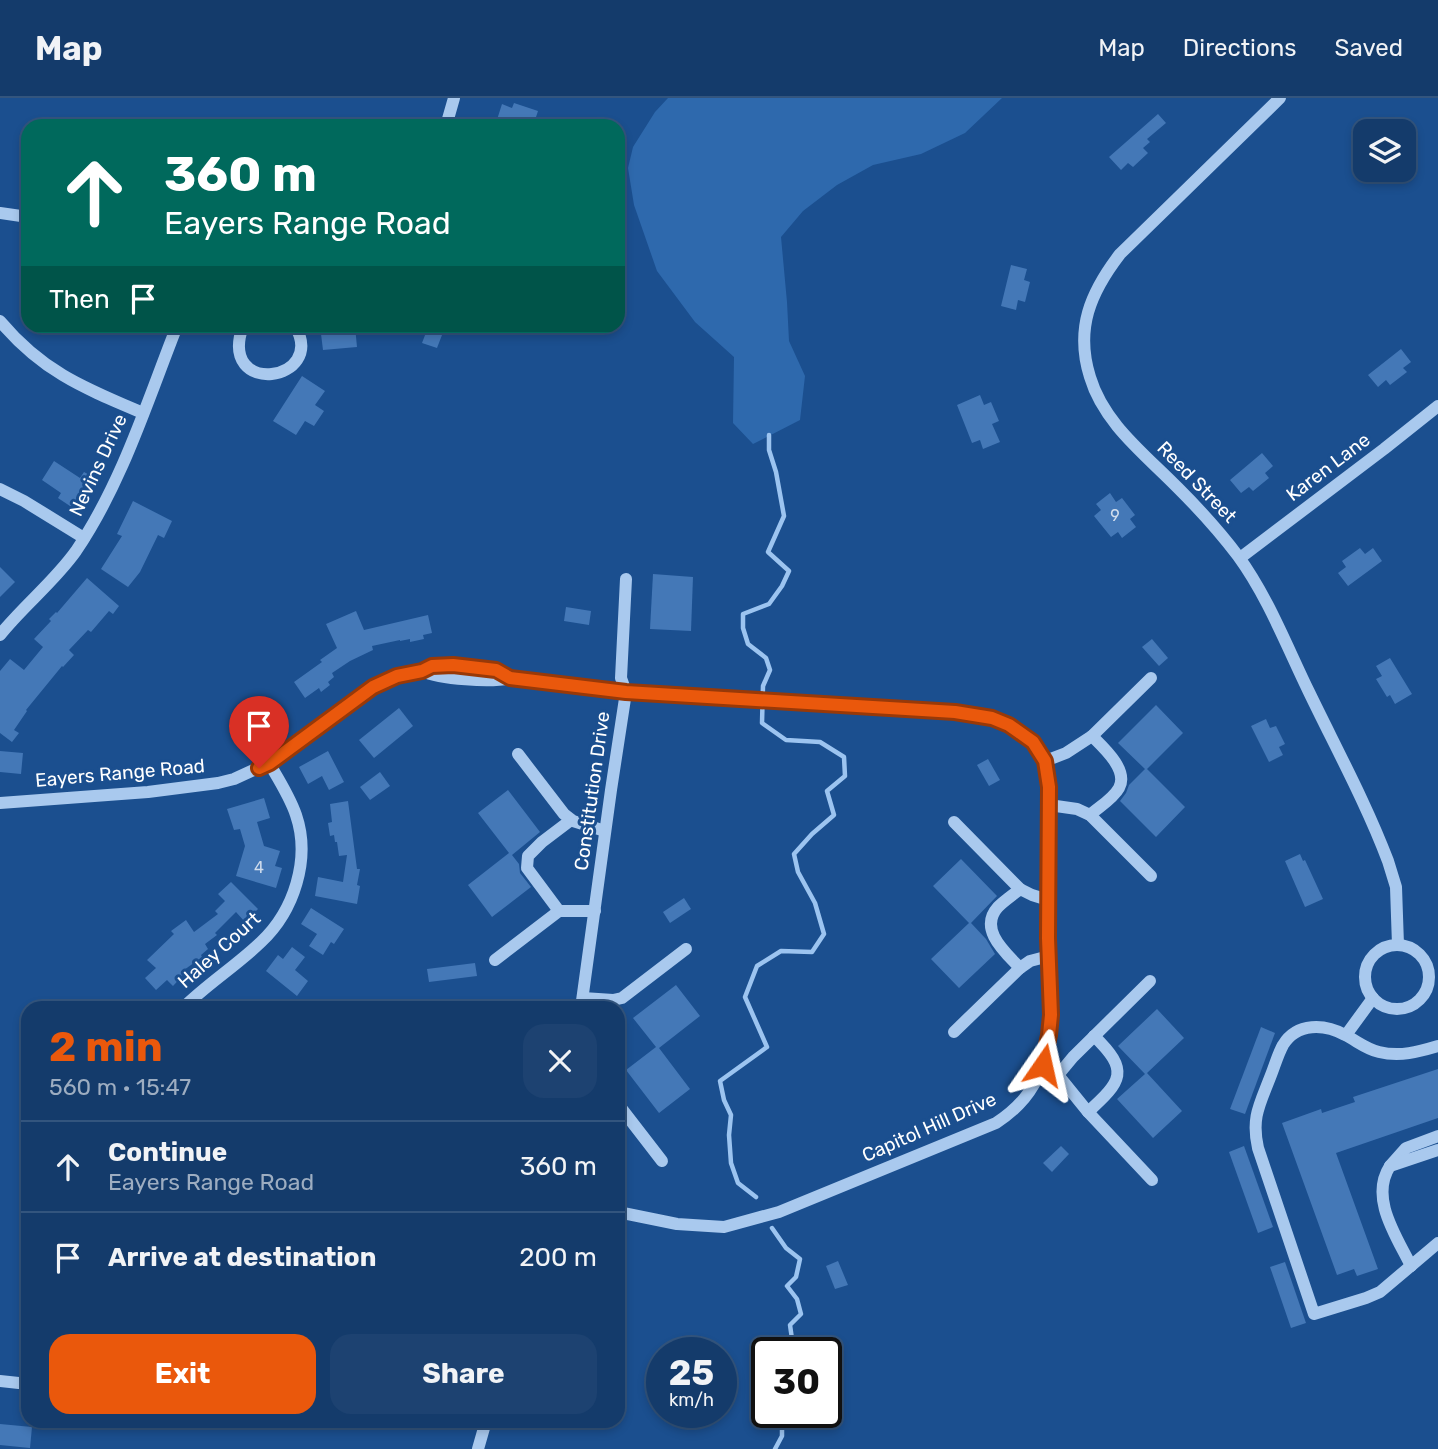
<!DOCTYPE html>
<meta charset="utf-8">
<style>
:root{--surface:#143b6b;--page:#1d4271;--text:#f1f3f6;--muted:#9dadc1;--line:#33557e;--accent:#ea580c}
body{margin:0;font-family:Rubik,sans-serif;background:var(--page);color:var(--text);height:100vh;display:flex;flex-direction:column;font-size:26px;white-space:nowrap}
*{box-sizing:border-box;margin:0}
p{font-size:23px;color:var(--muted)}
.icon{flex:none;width:38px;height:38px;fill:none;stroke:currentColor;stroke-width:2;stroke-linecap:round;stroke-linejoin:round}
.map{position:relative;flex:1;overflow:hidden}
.side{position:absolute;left:21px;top:903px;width:604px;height:427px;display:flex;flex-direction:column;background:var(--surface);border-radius:21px;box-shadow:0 4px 10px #0003,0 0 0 2px var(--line)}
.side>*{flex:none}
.top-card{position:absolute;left:21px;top:21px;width:604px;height:214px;border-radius:21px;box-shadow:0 4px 10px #0003,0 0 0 2px var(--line);background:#00695c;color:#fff;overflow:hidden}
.buttons{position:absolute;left:1353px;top:21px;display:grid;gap:14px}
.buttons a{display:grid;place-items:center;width:63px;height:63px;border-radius:14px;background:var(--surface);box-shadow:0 4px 10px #0003,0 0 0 2px var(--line);font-size:35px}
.speed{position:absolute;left:646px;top:1239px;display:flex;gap:14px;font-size:35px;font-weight:700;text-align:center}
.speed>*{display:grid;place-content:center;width:91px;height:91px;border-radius:50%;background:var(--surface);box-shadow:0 4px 10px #0003,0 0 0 2px var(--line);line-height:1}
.speed small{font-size:18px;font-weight:400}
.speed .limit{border:4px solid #111;border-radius:10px;background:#fff;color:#111}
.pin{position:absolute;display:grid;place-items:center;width:60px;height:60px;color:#fff;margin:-72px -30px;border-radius:50% 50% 50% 0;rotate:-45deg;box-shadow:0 0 7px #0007}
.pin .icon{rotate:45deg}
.me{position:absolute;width:77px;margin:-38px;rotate:11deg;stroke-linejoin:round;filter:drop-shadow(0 0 5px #0008)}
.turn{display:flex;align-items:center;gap:24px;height:147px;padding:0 28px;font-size:32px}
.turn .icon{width:91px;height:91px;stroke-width:2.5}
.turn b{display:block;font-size:49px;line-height:60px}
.then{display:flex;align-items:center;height:66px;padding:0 28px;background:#0003;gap:14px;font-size:26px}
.round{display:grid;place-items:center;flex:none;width:74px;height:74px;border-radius:21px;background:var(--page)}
.summary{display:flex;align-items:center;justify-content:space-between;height:119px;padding:0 28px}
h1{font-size:42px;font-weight:700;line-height:52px;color:var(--accent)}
.action{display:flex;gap:14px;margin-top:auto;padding:14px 28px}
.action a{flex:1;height:80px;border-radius:21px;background:var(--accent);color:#fff;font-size:28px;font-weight:700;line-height:80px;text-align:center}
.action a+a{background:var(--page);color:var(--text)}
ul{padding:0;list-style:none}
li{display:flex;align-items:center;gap:21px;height:91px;padding:0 28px;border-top:2px solid var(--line)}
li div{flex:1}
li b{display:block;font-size:26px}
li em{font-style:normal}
header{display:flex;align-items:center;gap:42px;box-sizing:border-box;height:98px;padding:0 35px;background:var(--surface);border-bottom:2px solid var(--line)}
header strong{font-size:33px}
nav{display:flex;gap:38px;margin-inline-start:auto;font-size:24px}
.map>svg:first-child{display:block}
.green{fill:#2e69ad}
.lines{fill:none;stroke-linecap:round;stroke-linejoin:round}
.stream{stroke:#9cc4f0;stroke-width:4.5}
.building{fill:#4478b7}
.minor{stroke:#a9c9ee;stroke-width:12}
.route-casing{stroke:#983908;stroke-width:18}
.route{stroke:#ea580c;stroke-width:12}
.labels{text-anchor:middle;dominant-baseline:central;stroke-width:6;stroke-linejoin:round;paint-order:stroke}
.number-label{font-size:16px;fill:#d0dded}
.street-label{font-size:19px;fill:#fff;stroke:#1b4f8f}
</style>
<header>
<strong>Map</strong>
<nav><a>Map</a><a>Directions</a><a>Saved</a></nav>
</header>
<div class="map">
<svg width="1438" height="1351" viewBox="0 0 1438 1351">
<rect width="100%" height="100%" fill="#1b4f8f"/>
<!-- green -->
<polygon class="green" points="668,0 1002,0 965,35 921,56 873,67 837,87 803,113 781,139 787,204 789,243 805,278 800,322 753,346 733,325 734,259 695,224 657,173 634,107 628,70 633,49 655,14"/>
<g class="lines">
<!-- stream -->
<g class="stream">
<polyline points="756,1099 738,1085 731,1065 729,1037 731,1017 724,1002 720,983 767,949 745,899 757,868 781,853 812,854 824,836 815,805 798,774 794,756 812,736 834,717 827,693 845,678 844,659 820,644 786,642 762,625 763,588 770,572 766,560 748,546 743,530 743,516 769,506 782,488 789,473 768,454 784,418 776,374 769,352 769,337"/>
<polyline points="772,1130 786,1150 800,1161 796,1179 787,1188 797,1201 801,1216 790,1227 794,1255"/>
<polyline points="775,1351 782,1338 782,1314"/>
</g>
</g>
<!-- building -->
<g class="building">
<polygon points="514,5 538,13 533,28 495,28 502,6 512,10"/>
<polygon points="1158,16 1166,25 1147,41 1150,44 1143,50 1148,55 1133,69 1128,65 1121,72 1109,59"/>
<polygon points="1011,167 1027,171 1024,182 1030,184 1025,204 1018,202 1016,212 1001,208"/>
<polygon points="320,228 355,228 357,249 323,252"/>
<polygon points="427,232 442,237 437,250 422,245"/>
<polygon points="1401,251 1411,264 1403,270 1407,274 1390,287 1386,282 1378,289 1368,277"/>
<polygon points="302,278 325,293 315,307 324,313 314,328 305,323 296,337 273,323"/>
<polygon points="980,297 984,307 991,304 999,323 992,326 1000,344 983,351 980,342 972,345 957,307"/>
<polygon points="1262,355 1273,368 1265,375 1269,380 1253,393 1249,389 1241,395 1230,382"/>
<polygon points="54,363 80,380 84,374 93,379 73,410 58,400 61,395 42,382"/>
<polygon points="1110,395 1116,404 1122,400 1135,417 1130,421 1136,429 1122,440 1118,434 1111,439 1094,418 1101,412 1096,406"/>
<polygon points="133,403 172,423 164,440 158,437 140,474 128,489 101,471 122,438 117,436"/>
<polygon points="1360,450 1365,456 1373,450 1382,463 1348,488 1338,475 1346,469 1342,463"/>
<polygon points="0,469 15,484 0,499"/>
<polygon points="653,476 693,479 691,533 650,531"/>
<polygon points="87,480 119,508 113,516 109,513 91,534 88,532 69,552 74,557 63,569 62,568 26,612 27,613 14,632 19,635 12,644 0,635 0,573 10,561 24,572 43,549 34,541 51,523 49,521 56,514 57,515"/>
<polygon points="566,509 591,513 589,527 564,523"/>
<polygon points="356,513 364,532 428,517 432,535 423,537 424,541 410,544 410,541 400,543 400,542 372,548 373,552 350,563 332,575 334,579 328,584 330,587 321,594 319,590 305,600 294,584 322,564 320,562 337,550 326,526"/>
<polygon points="1152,541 1168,560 1159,568 1142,549"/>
<polygon points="1390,560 1412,596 1395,606 1390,597 1387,599 1376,581 1382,578 1376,568"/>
<polygon points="1156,607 1183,635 1147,671 1185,709 1156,739 1120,703 1126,695 1129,687 1145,671 1118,645"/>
<polygon points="399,610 413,628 374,660 359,642"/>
<polygon points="1266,621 1270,630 1276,628 1285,646 1279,649 1283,657 1269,664 1251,628"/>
<polygon points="0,653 23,655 21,676 0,674"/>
<polygon points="328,653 344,684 329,692 322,678 308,686 299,669"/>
<polygon points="988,661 1000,682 989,688 977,667"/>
<polygon points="380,674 390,688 370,702 360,689"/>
<polygon points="508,692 540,734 512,757 519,766 520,775 531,789 492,819 468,787 509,755 478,715"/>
<polygon points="264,700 270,720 257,724 264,748 280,753 275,768 282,770 276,790 236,778 245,748 240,731 234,732 227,711"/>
<polygon points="348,703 357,771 360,771 357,787 360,788 357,806 315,798 318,779 343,784 347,757 339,758 337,744 335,744 334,737 330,738 328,725 332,724 330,706"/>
<polygon points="1300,756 1303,763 1305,762 1323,801 1305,809 1285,763"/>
<polygon points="961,761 997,798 971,825 986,841 995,856 959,890 931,861 969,825 933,788"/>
<polygon points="231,784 258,811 245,824 236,814 215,835 217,837 205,846 208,851 201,857 202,859 184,872 186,874 173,888 167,882 156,892 145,880 156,870 147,862 174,836 171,833 186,822 194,834 218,816 215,813 225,803 218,796"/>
<polygon points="684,800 691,811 670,825 663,814"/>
<polygon points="311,810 344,831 334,846 331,844 323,857 309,848 317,836 301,826"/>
<polygon points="292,849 305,859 295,872 308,883 297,898 266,873 278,857 283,861"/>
<polygon points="475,865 477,878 429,884 427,871"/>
<polygon points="676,887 700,918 659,950 690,991 659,1015 626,972 656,949 633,920"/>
<polygon points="1157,911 1184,940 1147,975 1182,1013 1153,1040 1117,1001 1145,976 1118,948"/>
<polygon points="1261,929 1275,935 1245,1016 1230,1011"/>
<polygon points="1438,971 1438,1020 1336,1055 1378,1171 1357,1178 1354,1171 1337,1177 1282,1025 1321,1011 1322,1015 1355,1004 1353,999"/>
<polygon points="1061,1048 1069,1056 1052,1074 1043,1065"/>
<polygon points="1244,1048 1273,1129 1258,1135 1229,1054"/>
<polygon points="838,1163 848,1187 835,1191 826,1168"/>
<polygon points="1285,1164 1306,1225 1291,1230 1270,1169"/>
<polygon points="0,1326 32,1329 30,1350 0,1347"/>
</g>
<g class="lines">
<!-- minor -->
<g class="minor">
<path d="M1280,0L1120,156C1090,195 1075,231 1090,279C1104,326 1146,357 1178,390C1200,412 1220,434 1238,458C1268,499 1287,549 1309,594C1336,650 1366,705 1388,763L1396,789L1398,847"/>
<polyline points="446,28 454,0"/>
<polyline points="0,115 28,119"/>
<path d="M0,223C43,274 84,290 143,315"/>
<path d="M243,228C217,300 328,284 295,228"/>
<polyline points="484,228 493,230"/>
<polyline points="0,391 24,403 84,440"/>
<polyline points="1240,460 1384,351 1438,308"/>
<path d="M0,537C23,508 54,484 76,453C122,385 147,304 177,228"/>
<path d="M422,573C440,581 491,585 510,580L626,594L972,617C997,621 1027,630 1041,654C1054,677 1049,717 1048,744C1048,774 1048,805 1048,835C1048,862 1052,888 1051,915C1051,932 1049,952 1043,968C1033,993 1019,1010 996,1025L779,1114L724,1129L677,1126L618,1114"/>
<polyline points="518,656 564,716 573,723 605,733"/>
<polyline points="1045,663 1066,655 1092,638 1151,580"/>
<polyline points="0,705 148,694 218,685 234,681 269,665 373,589 397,578 422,573 432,568 453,567 496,572 510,580"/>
<polyline points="1049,707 1077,711 1090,717 1151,778"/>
<path d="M1090,717C1099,709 1113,701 1119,690C1129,672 1103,649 1092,638"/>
<polyline points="571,722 542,744 528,758 527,770 559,813 595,813"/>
<polyline points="954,724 1020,791"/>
<circle cx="1397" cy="879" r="32"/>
<polyline points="495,862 559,813"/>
<path d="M1020,870C1005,854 978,831 998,809C1005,802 1013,797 1020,791L1032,797L1048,802"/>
<polyline points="583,900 613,902 622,900 686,851"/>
<path d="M183,910C207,886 236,868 261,844C294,813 311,761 296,717C290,699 279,682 269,665"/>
<polyline points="581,910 611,692 626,594 621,580 626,481"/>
<polyline points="954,934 1020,870 1030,863 1049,858"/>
<polyline points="1346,937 1373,900"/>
<path d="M1438,948C1418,954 1400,959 1379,954C1366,951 1357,943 1345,937C1325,926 1297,924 1283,947C1278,956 1275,967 1271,977C1260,1006 1251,1019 1258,1050L1314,1216L1366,1200L1380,1194L1438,1145"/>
<polyline points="1043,967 1058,977 1088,1014 1152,1082"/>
<polyline points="1058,977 1073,959 1150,883"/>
<polyline points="618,1006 662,1063"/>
<path d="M1088,1014C1122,983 1130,973 1094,938"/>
<polyline points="1390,1068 1406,1050 1438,1038"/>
<path d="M1411,1168C1397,1139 1369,1100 1390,1068L1438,1052"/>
<polyline points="0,1283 28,1286"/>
<polyline points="478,1351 486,1323"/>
</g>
</g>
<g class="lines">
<defs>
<polyline id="route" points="259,670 270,665 373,589 397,578 422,573 432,568 453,567 496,572 510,580 626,594 955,614 992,620 1009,627 1033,644 1045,663 1049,689 1048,840 1051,917 1049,937 1043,967"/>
</defs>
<!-- route casing -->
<use href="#route" class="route-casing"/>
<!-- route -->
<use href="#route" class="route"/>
</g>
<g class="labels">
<!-- number labels -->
<g class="number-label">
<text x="1115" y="417">9</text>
<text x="259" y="769">4</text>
</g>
<!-- street labels -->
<g class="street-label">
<text transform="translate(98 367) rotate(-65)">Nevins Drive</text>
<text transform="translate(1328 369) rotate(-37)">Karen Lane</text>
<text transform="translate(1197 384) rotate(46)">Reed Street</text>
<text transform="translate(120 675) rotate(-5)">Eayers Range Road</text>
<text transform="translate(592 693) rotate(-82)">Constitution Drive</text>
<text transform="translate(219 852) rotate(-42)">Haley Court</text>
<text transform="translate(929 1029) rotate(-24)">Capitol Hill Drive</text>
</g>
</g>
</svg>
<div class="buttons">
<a><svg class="icon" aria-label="layers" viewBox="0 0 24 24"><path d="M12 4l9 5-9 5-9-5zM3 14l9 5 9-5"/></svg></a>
</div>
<div class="speed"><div>25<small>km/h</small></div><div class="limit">30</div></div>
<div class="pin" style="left:259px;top:670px;background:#d93025"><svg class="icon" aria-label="arrive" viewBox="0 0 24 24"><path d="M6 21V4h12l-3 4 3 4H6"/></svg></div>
<svg class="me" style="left:1043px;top:967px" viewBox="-20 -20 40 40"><path d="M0-17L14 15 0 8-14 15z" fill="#ea580c" stroke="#fff" stroke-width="4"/></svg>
<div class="top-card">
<div class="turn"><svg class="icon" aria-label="ahead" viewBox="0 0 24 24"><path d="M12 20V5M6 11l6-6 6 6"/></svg><div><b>360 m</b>Eayers Range Road</div></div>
<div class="then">Then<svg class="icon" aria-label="arrive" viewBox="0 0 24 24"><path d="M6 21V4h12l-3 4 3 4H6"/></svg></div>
</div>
<section class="side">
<div class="summary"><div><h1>2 min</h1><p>560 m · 15:47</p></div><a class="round"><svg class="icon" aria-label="close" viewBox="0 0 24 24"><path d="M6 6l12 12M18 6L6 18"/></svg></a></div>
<ul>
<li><svg class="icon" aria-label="ahead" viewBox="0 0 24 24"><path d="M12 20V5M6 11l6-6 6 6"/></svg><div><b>Continue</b><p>Eayers Range Road</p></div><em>360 m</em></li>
<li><svg class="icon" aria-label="arrive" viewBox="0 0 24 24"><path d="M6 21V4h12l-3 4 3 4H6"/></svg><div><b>Arrive at destination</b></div><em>200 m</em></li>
</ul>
<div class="action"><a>Exit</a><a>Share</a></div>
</section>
</div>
